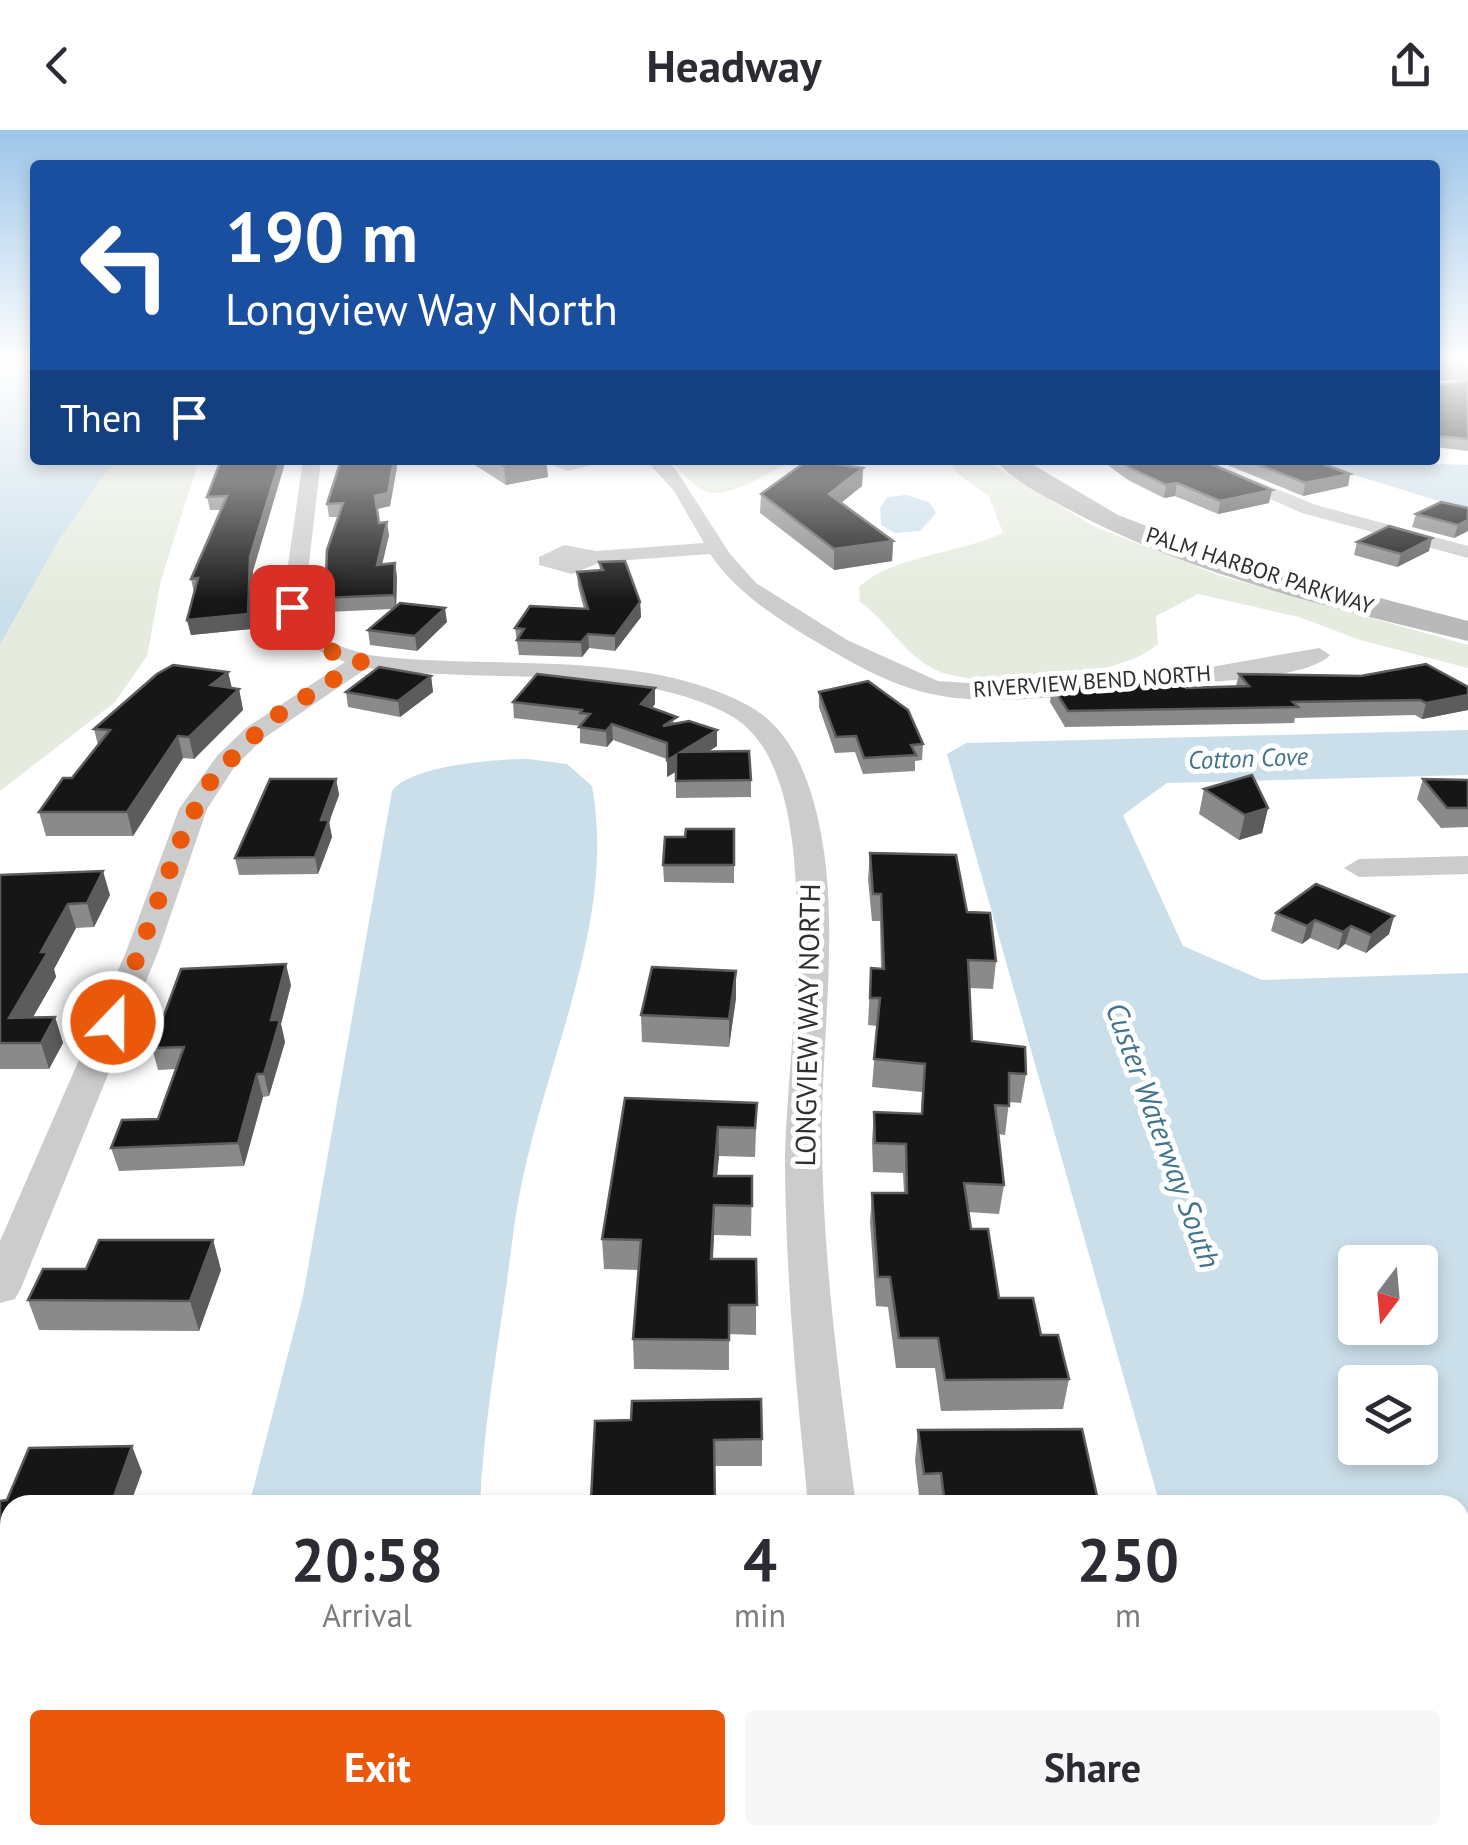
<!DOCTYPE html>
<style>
:root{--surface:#fff;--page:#f7f7f7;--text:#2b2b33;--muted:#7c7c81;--accent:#ea580c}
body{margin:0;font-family:"PT Sans",sans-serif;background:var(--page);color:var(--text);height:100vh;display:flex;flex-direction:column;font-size:38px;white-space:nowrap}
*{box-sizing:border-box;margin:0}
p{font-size:32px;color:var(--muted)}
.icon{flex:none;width:55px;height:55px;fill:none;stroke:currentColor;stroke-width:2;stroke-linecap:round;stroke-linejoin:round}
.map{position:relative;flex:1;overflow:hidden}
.details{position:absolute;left:0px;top:1365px;width:1470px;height:350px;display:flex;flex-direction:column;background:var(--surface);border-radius:30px 30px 0 0;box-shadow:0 5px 15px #0003}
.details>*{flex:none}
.hud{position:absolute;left:30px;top:30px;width:1410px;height:305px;border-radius:10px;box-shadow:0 5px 15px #0003;background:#1a4fa0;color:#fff;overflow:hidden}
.needle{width:65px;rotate:196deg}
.controls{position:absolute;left:1338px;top:1115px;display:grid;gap:20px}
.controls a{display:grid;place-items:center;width:100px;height:100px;border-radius:10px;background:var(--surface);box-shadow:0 5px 15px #0003;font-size:50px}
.pin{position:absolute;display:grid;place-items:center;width:85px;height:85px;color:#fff;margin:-42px;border-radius:20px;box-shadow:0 5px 15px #0006}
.me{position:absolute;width:110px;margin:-55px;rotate:22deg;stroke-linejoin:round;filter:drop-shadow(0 0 8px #0008)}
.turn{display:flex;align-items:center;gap:35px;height:210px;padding:0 30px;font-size:45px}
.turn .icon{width:130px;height:130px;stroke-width:2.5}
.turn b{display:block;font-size:70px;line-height:85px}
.then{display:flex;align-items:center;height:95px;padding:0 30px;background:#0003;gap:20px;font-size:38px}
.eta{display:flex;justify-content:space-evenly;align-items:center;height:170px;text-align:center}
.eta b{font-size:60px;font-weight:700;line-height:70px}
.cta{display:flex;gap:20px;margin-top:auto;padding:20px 30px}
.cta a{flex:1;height:115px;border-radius:10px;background:var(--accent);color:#fff;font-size:40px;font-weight:700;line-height:115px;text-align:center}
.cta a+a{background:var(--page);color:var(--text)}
header{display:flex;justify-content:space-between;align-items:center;height:130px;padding:0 30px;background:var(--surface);font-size:45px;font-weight:700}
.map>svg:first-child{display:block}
.green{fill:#e5ebde}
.water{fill:#cbdfea;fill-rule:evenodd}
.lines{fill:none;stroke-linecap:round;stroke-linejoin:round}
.street{fill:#ccc;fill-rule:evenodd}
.secondary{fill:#b9b9b9;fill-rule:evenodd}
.wall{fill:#8a8a8a}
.shaded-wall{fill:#5c5c5c}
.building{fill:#161616;stroke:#5c5c5c;stroke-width:2.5}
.route{stroke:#ea580c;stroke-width:18;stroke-dasharray:0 32.4}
.labels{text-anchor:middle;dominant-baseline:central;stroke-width:10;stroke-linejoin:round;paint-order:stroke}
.far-street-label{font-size:22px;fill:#2f2f2f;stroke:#fff}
.far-water-label{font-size:25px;font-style:italic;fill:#42738c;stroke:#fff}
.street-label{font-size:28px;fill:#2f2f2f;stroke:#fff}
.water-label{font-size:30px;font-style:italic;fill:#42738c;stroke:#fff}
</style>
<header><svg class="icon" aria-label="back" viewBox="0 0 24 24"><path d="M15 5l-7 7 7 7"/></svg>Headway<svg class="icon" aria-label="share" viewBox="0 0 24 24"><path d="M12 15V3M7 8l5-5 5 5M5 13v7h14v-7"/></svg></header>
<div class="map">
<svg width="1468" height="1715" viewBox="0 0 1468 1715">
<rect width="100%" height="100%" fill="#fff"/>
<!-- green -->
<g class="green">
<polygon points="115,330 199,330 161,450 147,526 115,572 0,661 0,515 59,410"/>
<path d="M670,330H797C771,338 725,376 699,358C689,351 680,339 670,330Z"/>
<path d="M949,330H985L1093,396L1221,446L1468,515V538L1360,510L1299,487L1198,464L1156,486L1158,514C1122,548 978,562 934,539C902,523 889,492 860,472L859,457C889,427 961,423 1003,403L989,366L958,344Z"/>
</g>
<!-- water -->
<g class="water">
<polygon points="0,232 35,232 35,330 115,330 59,410 0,515"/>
<polygon points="1306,330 1468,335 1468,380"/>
<polygon points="906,365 929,372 936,383 920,401 895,403 881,395 880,378 887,367"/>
<path d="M1468,600V645L1167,653L1123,685L1183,816L1262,850L1468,843V1431L1463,1440L1468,1451V1715H1257L1254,1705H1460V1375H1160L947,624L966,613ZM1355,1132H1420V1198H1355ZM1355,1252H1420V1318H1355Z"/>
<path d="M528,629L567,634L592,656C616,785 551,918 524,1043C514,1085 511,1128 504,1171C494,1239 483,1306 480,1375H249L303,1166L392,661C411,635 497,629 528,629Z"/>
<polygon points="151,1705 464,1705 464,1715 148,1715"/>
</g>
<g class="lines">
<!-- street -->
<g class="street">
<path d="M303,330H321L303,484C318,510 340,517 369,525C486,541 643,517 749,576C786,597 803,634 814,673C842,774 823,888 822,991C821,1119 839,1248 856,1375H808L804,1333C794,1235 786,1136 785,1037C784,931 835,648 733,587C639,532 475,554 367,538L264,608L235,636L207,679L158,822L21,1158L15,1169L0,1173V1111L126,822L179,679L217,626L246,598L345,532L297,511L281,484Z"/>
<polygon points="537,330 610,330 568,341"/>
<path d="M646,330H665L676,340L730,424L756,453L847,510L938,551L997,555L1211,537L1319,518L1330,525C1310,547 1222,551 1190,553C1117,559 1001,580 932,564C888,555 847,530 808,507C771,484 735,461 710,424L601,432L572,444L539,435V427L564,415L596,421L704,413L674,361Z"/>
<polygon points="1181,330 1205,330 1316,375 1468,416 1468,428 1302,383"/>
<polygon points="1468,726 1468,744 1359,747 1344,738 1359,729"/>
<polygon points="854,1705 912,1705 914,1715 856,1715"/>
</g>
<!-- secondary -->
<path class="secondary" d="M996,330H1025L1118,385L1238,431L1468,491V511C1330,478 1190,445 1064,377C1042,365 1011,350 996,330Z"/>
</g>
<!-- wall -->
<g class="wall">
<polygon points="1435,232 1468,232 1468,250 1437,251 1438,255 1468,251 1468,321 1435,317"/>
<polygon points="221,330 253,441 251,499 191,505 187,490 194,463 191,449 221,380 210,380 207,367"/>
<polygon points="339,330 396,330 397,337 390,376 377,379 379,393 389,405 382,434 395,433 397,447 396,476 447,492 417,521 370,515 368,500 392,479 327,482 325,468 339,387 329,387 327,374 340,334"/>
<polygon points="467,330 546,330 548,347 506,355"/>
<polygon points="1101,330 1202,330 1269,373 1218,384 1175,366 1164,368 1128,350"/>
<polygon points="1215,330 1313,330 1350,344 1348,356 1303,366"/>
<polygon points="863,338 862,356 841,373 893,411 892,431 834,440 760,383 761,364"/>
<polygon points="1468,378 1468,401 1454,408 1412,397 1416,384"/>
<polygon points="1357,412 1429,421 1397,437 1354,425"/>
<polygon points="599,432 640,472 641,487 615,521 589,518 582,527 519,525 515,498 584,479 578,456 577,442 600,441"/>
<polygon points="228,542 232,558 239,559 243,580 194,629 183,628 133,706 46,706 39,682 72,648 98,615 94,599"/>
<polygon points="1239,544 1468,557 1468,580 1422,589 1415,585 1295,588 1294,593 1065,597 1050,572 1052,556 1186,558 1236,556"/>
<polygon points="431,546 433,562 400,587 348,577 346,562"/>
<polygon points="819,562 923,614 922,630 915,631 915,641 863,644 855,622 835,623 819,577"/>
<polygon points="513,572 655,574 652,578 677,594 717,600 717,616 708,622 751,650 751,667 676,668 676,642 667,647 667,629 613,610 607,617 580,613 580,596 514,588"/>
<polygon points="336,649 339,665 329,692 332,707 318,744 239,745 235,728"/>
<polygon points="1423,649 1468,650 1468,697 1441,698 1417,669"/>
<polygon points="1204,659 1268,678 1262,703 1239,710 1199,684"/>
<polygon points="734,699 734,753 664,752 663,735 685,707"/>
<polygon points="870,723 967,782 996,831 993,859 969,858 972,911 1026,944 1021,973 1009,972 1005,1005 998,1004 1004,1055 999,1084 968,1082 971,1099 999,1168 1041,1205 1069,1249 1063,1279 941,1281 935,1238 896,1238 888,1177 876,1176 870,1092 872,1063 904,1063 903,1043 873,1042 872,1011 874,982 921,984 922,962 872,957 877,896 868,895 871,838 881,839 880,791 872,791 868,749"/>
<polygon points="0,745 110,765 94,797 76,798 54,839 56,847 33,887 55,887 63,913 49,939 0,939"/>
<polygon points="1276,783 1394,786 1389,804 1366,823 1345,814 1338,820 1310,808 1302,814 1271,801"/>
<polygon points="736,841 736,868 729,917 642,912 641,885"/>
<polygon points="291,855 281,894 285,912 269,966 263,967 244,1036 119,1041 111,1018 158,989 176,939 158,940 152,918"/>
<polygon points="625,968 757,973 755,1027 719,1026 717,1046 752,1046 751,1106 714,1105 713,1129 756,1129 756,1205 729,1204 729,1240 634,1239 633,1209 638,1140 604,1139 602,1109"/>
<polygon points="213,1110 221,1140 199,1201 39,1200 28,1170 86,1139"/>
<polygon points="595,1291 762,1309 762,1336 715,1336 715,1375 591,1375"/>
<polygon points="918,1300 1099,1375 920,1374 915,1330"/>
<polygon points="994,1705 1164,1705 1166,1715 996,1715"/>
</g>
<!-- shaded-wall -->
<g class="shaded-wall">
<polygon points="1468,239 1468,249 1435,251 1435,241"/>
<polygon points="280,330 286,330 253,441 251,499 191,505 187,490 250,427"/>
<polygon points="394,330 396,330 397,337 390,376 377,379 375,366"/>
<polygon points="540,330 546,330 548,347 506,355 504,336"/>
<polygon points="863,338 862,356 828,383 829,364"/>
<polygon points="1350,344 1348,356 1303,366 1305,353"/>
<polygon points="1177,353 1175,366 1164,368 1166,355"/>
<polygon points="1272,360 1269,373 1218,384 1220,371"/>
<polygon points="1468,390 1468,401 1454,408 1458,395"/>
<polygon points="387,392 389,405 379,448 377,435"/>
<polygon points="1432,408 1429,421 1397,437 1401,424"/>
<polygon points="893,411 892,431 834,440 834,419"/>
<polygon points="395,433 397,447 396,479 394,465"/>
<polygon points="640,472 641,487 615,521 615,506"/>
<polygon points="445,478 447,492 417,521 415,506"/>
<polygon points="588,504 589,518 582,527 581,512"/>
<polygon points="228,542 233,564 211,555"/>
<polygon points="431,546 433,562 400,587 398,571"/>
<polygon points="655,558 655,574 642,590 641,574"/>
<polygon points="239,559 243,580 194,629 189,607"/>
<polygon points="1468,565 1468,580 1422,589 1426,573"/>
<polygon points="612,594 613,610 607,617 606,601"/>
<polygon points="717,600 717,616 681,638 681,622"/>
<polygon points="178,606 183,628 133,706 127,682"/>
<polygon points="676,625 676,641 667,647 667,630"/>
<polygon points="336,649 339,665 329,692 332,707 318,744 315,727 321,690"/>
<polygon points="1268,678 1262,703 1239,710 1245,685"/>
<polygon points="103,741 110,765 94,797 87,773"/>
<polygon points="68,774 76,798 54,839 56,847 18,913 9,888 41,822"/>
<polygon points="1394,786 1389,804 1366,823 1371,805"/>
<polygon points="1315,790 1310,808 1302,814 1307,796"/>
<polygon points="1351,796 1345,814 1338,820 1343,802"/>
<polygon points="286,834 291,855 281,894 285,912 269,966 264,944 271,890"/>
<polygon points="736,841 736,868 729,917 729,889"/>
<polygon points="55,887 63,913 49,939 41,913"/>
<polygon points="257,944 263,967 244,1036 238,1013"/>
<polygon points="718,997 719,1026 714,1075 714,1046"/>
<polygon points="714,1075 714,1105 711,1158 711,1129"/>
<polygon points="213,1110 221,1140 199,1201 190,1171"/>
<polygon points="132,1316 142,1342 130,1375 111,1375"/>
<polygon points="10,1646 11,1705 7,1715 0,1715 0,1672"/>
</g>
<!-- building -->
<g class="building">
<polygon points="1435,232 1468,232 1468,239 1435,241 1438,255 1468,251 1468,309 1435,306"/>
<polygon points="221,330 280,330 250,427 248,484 187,490 198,448 191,449 227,366 207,367"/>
<polygon points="341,330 394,330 388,363 375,366 379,393 387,392 377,435 395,433 394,465 325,468 327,420 343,373 327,374"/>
<polygon points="494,330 540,330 504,336"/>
<polygon points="808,330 863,338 829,364 893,411 834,419 761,364"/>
<polygon points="1119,330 1202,330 1272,360 1220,371 1177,353 1166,355 1130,338"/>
<polygon points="1247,330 1313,330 1350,344 1305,353"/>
<polygon points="1441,372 1468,378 1468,390 1458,395 1416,384"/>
<polygon points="1389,396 1432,408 1401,424 1357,412"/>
<polygon points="625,431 640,472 615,506 588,504 581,512 517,510 524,499 515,498 530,476 588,479 577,442 603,440 599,432"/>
<polygon points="400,473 445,478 415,506 368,500"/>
<polygon points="1426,534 1468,557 1468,565 1426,573 1420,570 1293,572 1298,577 1068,581 1052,556 1178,547 1186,558 1249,556 1239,544 1361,546"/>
<polygon points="173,535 228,542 211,555 239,559 189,607 178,606 127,682 39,682 63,648 72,648 110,600 94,599 157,544"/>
<polygon points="379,537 431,546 398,571 346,562"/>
<polygon points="537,544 655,558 641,574 677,587 663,596 689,591 717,600 681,622 749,621 751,650 676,651 676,625 667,630 667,613 612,594 606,601 579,597 590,584 580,583 582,580 513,572"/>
<polygon points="868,551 908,580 923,614 911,615 916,625 864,628 856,606 836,607 819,562"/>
<polygon points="1252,645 1268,678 1245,685 1204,659"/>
<polygon points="270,649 336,649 321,690 329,690 315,727 235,728"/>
<polygon points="1423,649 1468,650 1468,678 1447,678"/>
<polygon points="686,699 734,699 734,735 663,735 665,707 685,707"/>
<polygon points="870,723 956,725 967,782 990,783 996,831 968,830 972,911 1025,917 1026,944 1009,943 1009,976 995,975 1004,1055 964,1053 971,1099 988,1099 999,1168 1033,1168 1041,1205 1058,1205 1069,1249 945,1250 938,1208 899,1208 890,1147 878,1147 872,1063 907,1063 906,1014 875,1013 874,982 922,984 925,934 874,929 880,868 870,868 871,838 884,839 881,764 873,764"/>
<polygon points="103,741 87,773 68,774 41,822 48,822 9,888 55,887 41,913 0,913 0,745"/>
<polygon points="1316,754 1394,786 1371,805 1351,796 1343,802 1315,790 1307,796 1276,783"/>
<polygon points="286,834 271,890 280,890 264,944 257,944 238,1013 111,1018 122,990 158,989 184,917 152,918 181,839"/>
<polygon points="652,837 736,841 729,889 641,885"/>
<polygon points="625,968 757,973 755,998 718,997 714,1046 752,1046 752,1076 714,1075 711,1129 756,1129 757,1175 729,1175 729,1210 633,1209 641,1110 602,1109"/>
<polygon points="99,1110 213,1110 190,1171 28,1170 43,1139 86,1139"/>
<polygon points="761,1269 762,1309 714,1310 715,1375 611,1375 611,1369 591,1369 595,1291 631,1290 632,1271"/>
<polygon points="1082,1299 1099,1375 945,1375 941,1343 924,1344 918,1300"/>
<polygon points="132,1316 111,1375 10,1375 10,1646 0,1672 0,1371 7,1370 29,1318"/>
<polygon points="1005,1705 1164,1705 1166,1715 1006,1715"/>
</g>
<!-- sky -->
<linearGradient id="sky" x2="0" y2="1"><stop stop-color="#9cc5e9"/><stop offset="0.49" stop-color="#fff"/><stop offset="1" stop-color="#fff" stop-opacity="0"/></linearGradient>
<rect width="1468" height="472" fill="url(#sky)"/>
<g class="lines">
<!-- route -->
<path class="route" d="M113,892L186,696L213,647L270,590L362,531C333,523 292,512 292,477"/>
</g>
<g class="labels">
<!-- far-street labels -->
<g class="far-street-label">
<text transform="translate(1260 440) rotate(18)">PALM HARBOR PARKWAY</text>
<text transform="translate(1092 551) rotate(-4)">RIVERVIEW BEND NORTH</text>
</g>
<!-- far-water labels -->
<g class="far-water-label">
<text transform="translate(1248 628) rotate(-2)">Cotton Cove</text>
</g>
<!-- street labels -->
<g class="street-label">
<text transform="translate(807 895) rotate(-89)">LONGVIEW WAY NORTH</text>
</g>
<!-- water labels -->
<g class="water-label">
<text transform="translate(1164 1005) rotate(70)">Custer Waterway South</text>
</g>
</g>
</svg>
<div class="controls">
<a><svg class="needle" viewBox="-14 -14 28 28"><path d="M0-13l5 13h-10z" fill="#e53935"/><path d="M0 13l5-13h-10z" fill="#7c7c81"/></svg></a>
<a><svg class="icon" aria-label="layers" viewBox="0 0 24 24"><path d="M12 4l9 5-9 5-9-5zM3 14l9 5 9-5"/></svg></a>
</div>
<div class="pin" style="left:292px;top:477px;background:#d93025"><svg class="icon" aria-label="arrive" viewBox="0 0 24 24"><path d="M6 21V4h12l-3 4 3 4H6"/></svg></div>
<svg class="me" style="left:113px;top:892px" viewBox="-20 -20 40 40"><circle r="17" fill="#ea580c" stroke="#fff" stroke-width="3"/><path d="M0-11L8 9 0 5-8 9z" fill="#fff"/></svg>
<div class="hud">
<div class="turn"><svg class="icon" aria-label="left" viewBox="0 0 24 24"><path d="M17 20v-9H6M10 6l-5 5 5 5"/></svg><div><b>190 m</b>Longview Way North</div></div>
<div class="then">Then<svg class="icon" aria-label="arrive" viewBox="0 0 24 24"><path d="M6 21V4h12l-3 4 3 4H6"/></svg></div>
</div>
<section class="details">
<div class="eta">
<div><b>20:58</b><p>Arrival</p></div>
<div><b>4</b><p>min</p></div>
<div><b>250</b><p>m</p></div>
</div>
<div class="cta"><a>Exit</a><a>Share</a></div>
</section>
</div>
